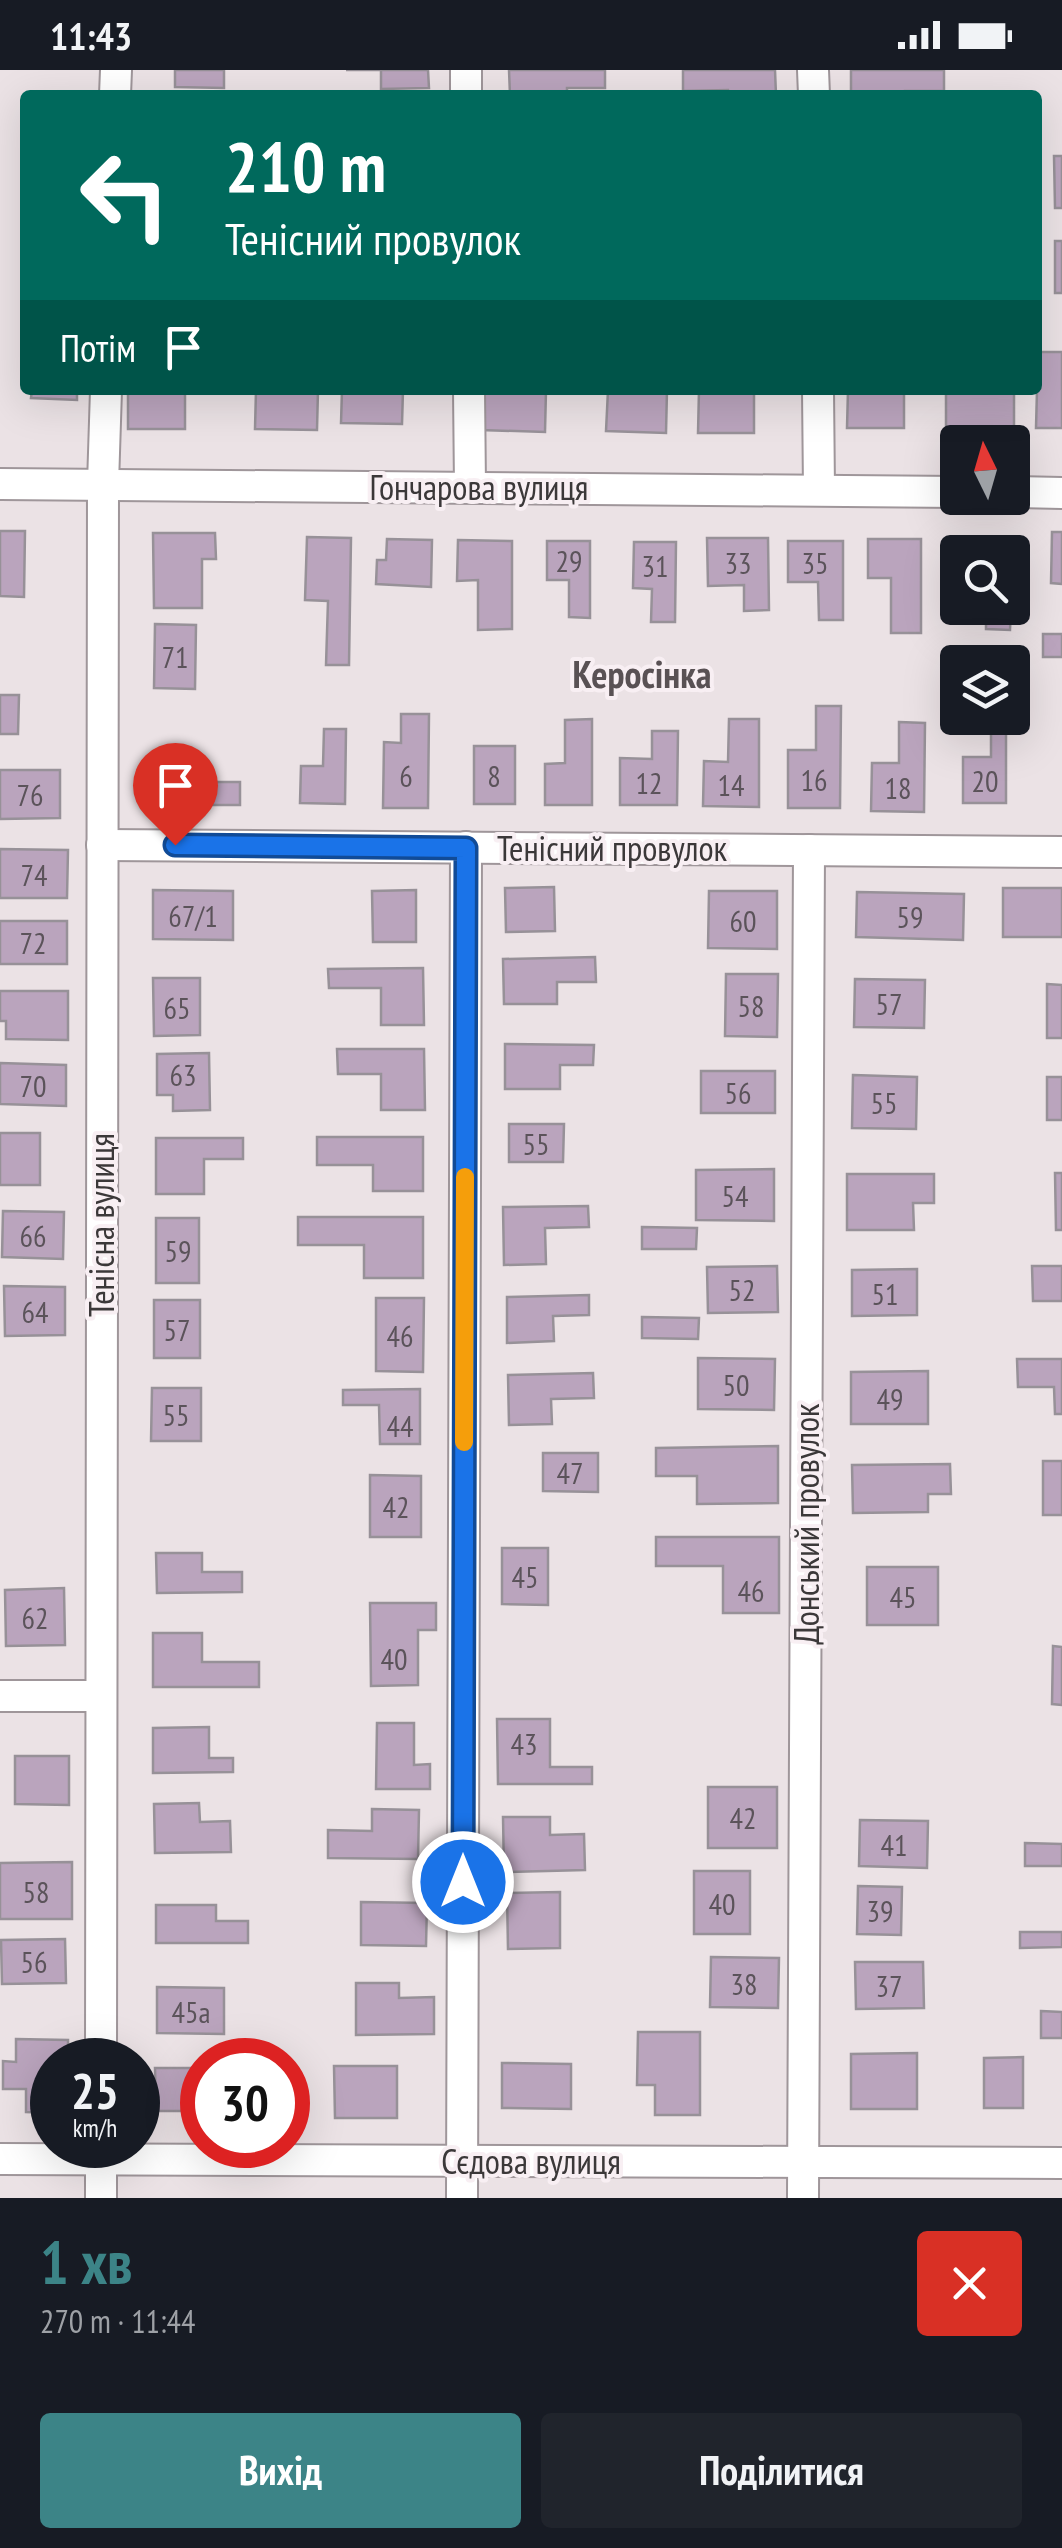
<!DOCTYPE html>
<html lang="uk">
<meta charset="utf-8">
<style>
:root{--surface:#171b24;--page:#20242c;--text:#f1f3f6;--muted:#9ea1a6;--accent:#3c8487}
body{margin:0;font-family:"PT Sans Narrow",sans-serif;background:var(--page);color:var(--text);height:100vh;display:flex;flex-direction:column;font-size:38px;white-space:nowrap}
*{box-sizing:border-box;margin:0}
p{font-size:32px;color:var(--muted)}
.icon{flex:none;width:55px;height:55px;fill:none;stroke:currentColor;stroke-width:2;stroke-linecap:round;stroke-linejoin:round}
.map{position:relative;height:2128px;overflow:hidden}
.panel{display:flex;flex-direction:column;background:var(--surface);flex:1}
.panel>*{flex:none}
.top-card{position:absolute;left:20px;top:20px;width:1022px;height:305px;border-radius:10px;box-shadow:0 10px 40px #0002;background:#00695c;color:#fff;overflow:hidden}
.needle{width:65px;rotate:355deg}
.buttons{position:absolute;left:940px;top:355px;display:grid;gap:20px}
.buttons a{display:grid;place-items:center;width:90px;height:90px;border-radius:10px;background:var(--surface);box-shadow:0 10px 40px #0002;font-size:50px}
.speed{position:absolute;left:30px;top:1968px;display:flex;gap:20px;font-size:50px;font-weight:700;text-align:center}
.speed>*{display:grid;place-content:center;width:130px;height:130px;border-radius:50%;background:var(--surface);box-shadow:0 10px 40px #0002;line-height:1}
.speed small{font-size:25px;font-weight:400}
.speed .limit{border:15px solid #d22;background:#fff;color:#111}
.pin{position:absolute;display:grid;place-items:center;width:85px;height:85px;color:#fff;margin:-102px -42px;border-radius:50% 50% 50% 0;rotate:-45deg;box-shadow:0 0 10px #0007}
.pin .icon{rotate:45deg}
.me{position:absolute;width:110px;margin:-55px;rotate:0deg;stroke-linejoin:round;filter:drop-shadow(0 0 8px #0008)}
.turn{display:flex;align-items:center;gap:35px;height:210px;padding:0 40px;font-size:45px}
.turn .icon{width:130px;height:130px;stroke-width:2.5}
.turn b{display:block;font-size:70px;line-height:85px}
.then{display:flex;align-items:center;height:95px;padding:0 40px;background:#0003;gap:20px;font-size:38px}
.round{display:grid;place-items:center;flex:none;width:105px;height:105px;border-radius:10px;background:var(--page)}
.summary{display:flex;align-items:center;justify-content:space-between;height:170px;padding:0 40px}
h1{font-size:60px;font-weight:800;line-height:75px;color:var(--accent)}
.button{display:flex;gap:20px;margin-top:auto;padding:20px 40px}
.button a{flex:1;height:115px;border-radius:10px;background:var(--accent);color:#fff;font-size:40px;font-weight:800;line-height:115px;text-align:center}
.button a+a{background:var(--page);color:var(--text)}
.status{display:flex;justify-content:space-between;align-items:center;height:70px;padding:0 50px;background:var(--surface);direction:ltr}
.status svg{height:28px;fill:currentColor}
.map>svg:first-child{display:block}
.building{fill:#baa4bd;stroke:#979198;stroke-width:2.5}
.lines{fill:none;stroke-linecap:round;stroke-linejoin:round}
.street-casing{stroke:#9f969a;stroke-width:34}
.street{stroke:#fff;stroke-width:30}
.route-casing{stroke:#114b97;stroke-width:25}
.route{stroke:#1a73e8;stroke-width:18}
.slow{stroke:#f59e0b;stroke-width:18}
.labels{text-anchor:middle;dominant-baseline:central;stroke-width:8;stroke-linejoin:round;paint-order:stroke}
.number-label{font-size:30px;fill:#5b535a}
.street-label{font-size:35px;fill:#3b3839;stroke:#f8eff3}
.neighbourhood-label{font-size:38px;font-weight:bold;fill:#595154;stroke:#f8eff3}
</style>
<div class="status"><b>11:43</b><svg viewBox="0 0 49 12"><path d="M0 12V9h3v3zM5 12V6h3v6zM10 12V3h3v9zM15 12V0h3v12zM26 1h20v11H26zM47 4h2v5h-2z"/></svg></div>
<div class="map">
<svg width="1062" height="2128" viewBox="0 0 1062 2128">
<rect width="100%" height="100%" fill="#ebe2e5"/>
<!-- building -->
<g class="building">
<polygon points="175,0 224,0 224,18 175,17"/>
<polygon points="346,0 428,0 429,18 381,19 381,0"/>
<polygon points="509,0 605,0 605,18 567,18 567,25 510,25"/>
<polygon points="683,0 775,0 776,25 729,25 728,20 683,21"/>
<polygon points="851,0 944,0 944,21 905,21 905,25 851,25"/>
<polygon points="1054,86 1062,86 1062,138 1055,138"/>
<rect x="1055" y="171" width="7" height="52"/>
<polygon points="1038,282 1062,282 1062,358 1036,358"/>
<polygon points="32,320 77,320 77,330 31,328"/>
<rect x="128" y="320" width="57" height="39"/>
<polygon points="256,320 318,320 317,360 255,359"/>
<polygon points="342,320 403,320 402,354 341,353"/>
<polygon points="482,320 546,320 545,362 481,360"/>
<polygon points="608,320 667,320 666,363 606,361"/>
<polygon points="699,320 754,320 754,363 698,363"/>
<polygon points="848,320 904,320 904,358 847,358"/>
<rect x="946" y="320" width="68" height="43"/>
<polygon points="0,461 25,461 24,527 0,526"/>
<polygon points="1052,462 1062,462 1062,514 1051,513"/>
<polygon points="153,463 215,463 216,489 202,489 202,538 154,538"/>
<polygon points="307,467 351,468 349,595 326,595 328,531 305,530"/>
<polygon points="707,468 768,468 769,540 744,541 744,515 708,516"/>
<polygon points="387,469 432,470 431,517 376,514 377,490 386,490"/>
<polygon points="868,469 921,469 921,563 891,563 891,508 868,508"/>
<polygon points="458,470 512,471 512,559 478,560 478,510 457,511"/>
<polygon points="547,471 590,471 590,548 569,547 569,510 547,510"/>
<polygon points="788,471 843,471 843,550 819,550 818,512 788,512"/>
<polygon points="948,471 1012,472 1012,482 958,482 958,517 948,517"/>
<polygon points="634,472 676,472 675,552 651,552 652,519 633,518"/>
<polygon points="986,538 1011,538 1010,560 986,559"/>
<polygon points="155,554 196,555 195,619 154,618"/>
<rect x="1043" y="564" width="19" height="23"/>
<polygon points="0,625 19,625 18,664 0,664"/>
<polygon points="816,636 841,636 840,738 788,738 788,680 816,680"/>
<polygon points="401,644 429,644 428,738 383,738 384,672 401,673"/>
<polygon points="991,648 1006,648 1006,733 963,733 963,687 991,687"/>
<polygon points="592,649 592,735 545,735 545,694 565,693 565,650"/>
<polygon points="729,649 759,649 759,737 703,736 704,691 728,692"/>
<polygon points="899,652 925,653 924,742 871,741 872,693 899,693"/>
<polygon points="324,659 346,659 345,734 300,733 301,696 323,696"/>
<polygon points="652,661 678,661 677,735 620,735 620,688 652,689"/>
<rect x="474" y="676" width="41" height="58"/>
<polygon points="148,692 202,692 202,712 240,712 240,735 148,735"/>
<polygon points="0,700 60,700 60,748 0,749"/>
<polygon points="0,779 68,780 67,828 0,828"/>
<polygon points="554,817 555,861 506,862 505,818"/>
<rect x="1003" y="818" width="59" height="49"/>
<polygon points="153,820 233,821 233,870 153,869"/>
<polygon points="416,820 416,872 373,872 372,821"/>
<polygon points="709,821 777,821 777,879 708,878"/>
<polygon points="857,822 964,824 963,870 856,867"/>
<rect x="0" y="851" width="67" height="43"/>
<polygon points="595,887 596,912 557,912 557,934 504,934 503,889"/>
<polygon points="423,898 424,955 381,955 381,918 329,918 328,899"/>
<polygon points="726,904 778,904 777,967 725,966"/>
<polygon points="153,908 200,908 200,965 154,966"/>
<polygon points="855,909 925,910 924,958 854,957"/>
<polygon points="1047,914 1062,915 1062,968 1047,968"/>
<polygon points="0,921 68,921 68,970 6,969 6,951 0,951"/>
<polygon points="505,974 594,975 593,995 560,995 560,1019 505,1019"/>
<polygon points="337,979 424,979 425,1040 381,1040 381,1004 338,1004"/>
<polygon points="209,983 210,1040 173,1041 173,1025 157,1025 157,984"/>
<polygon points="0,993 66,995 66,1036 0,1034"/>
<rect x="701" y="1001" width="74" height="42"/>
<polygon points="853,1005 917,1007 916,1059 852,1058"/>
<rect x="1047" y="1007" width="15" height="43"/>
<polygon points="509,1054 564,1054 563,1092 509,1092"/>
<rect x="0" y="1063" width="40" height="52"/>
<polygon points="317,1067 423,1067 423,1121 373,1121 373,1095 317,1095"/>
<polygon points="156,1068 243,1068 243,1089 204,1089 204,1124 156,1124"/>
<polygon points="774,1099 774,1151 696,1150 696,1100"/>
<polygon points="1055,1103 1062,1103 1062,1160 1056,1160"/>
<polygon points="847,1104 934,1104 934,1133 913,1133 914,1160 847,1160"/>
<polygon points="588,1136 589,1157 545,1158 546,1194 504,1195 503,1137"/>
<polygon points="3,1141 64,1142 63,1189 2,1187"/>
<polygon points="298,1147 423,1147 423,1208 364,1208 364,1175 298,1175"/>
<rect x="156" y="1148" width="43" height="65"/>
<polygon points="642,1157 697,1158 696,1179 642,1179"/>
<polygon points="777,1196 778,1242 708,1243 707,1197"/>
<polygon points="1032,1196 1062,1196 1062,1231 1033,1231"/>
<polygon points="917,1199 917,1245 852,1246 852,1200"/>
<polygon points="4,1216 65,1217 65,1265 5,1266"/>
<polygon points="589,1225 589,1245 553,1246 554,1271 507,1273 507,1227"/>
<polygon points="376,1228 424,1228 423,1302 376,1301"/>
<rect x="154" y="1230" width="46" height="58"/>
<polygon points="642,1247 699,1248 698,1269 642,1268"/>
<polygon points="698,1288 775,1289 774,1340 698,1339"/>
<polygon points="1017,1289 1062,1289 1062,1344 1055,1344 1054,1317 1018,1317"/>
<polygon points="928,1301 928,1354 851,1354 851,1302"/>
<polygon points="593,1303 594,1328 551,1329 552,1354 509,1355 508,1305"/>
<polygon points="152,1318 201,1318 201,1371 151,1371"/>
<polygon points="420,1319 420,1374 380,1374 379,1335 343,1335 343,1320"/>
<polygon points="778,1376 778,1433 697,1434 697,1406 656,1406 656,1378"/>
<polygon points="543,1383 598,1383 598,1422 543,1421"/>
<rect x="1043" y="1391" width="19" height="54"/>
<polygon points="950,1394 951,1424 928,1424 928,1442 853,1443 852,1395"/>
<polygon points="370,1405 421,1406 421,1467 370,1467"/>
<polygon points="656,1467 779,1467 779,1543 723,1543 723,1496 656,1496"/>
<polygon points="502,1478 548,1478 548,1535 502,1534"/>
<polygon points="156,1483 202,1483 202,1502 242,1502 242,1522 157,1523"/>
<rect x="867" y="1497" width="71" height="58"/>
<polygon points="64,1518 65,1575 6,1576 5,1520"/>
<polygon points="370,1533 436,1533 436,1560 418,1560 418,1615 371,1616"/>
<polygon points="153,1563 202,1563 202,1592 259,1592 259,1617 153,1617"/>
<polygon points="1053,1576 1062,1577 1062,1635 1052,1634"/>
<polygon points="497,1649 550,1649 550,1697 592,1697 592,1714 498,1714"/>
<polygon points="377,1653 414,1653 414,1695 430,1694 430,1719 376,1719"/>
<polygon points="209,1657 209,1688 233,1688 233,1702 153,1703 153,1658"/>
<polygon points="15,1686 69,1686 69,1735 15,1734"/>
<rect x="708" y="1717" width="69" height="61"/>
<polygon points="199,1733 200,1752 230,1751 231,1782 155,1783 154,1734"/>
<polygon points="372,1739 419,1740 418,1789 328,1788 328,1760 372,1761"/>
<polygon points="503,1747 550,1747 550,1765 584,1764 585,1800 504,1802"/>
<polygon points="860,1750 928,1751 927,1798 859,1796"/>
<polygon points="1025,1773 1062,1774 1062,1796 1025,1796"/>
<polygon points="72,1792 72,1849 0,1849 0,1793"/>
<rect x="694" y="1801" width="56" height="63"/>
<polygon points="858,1816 902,1817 901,1865 857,1864"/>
<polygon points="560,1822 560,1878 508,1879 507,1823"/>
<polygon points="361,1832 427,1833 426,1876 361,1875"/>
<polygon points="156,1835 216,1835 216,1851 248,1851 248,1873 156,1873"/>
<polygon points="1020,1862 1062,1862 1062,1877 1020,1878"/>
<polygon points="65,1869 66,1913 2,1914 1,1870"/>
<polygon points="711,1887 779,1888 778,1938 710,1937"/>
<polygon points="855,1892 923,1892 924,1938 856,1939"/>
<polygon points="356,1913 399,1913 399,1928 434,1927 434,1964 356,1965"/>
<polygon points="157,1917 224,1918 224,1964 157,1963"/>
<polygon points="1041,1941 1062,1942 1062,1968 1041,1968"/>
<polygon points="638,1962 700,1962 700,2045 655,2045 655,2015 637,2015"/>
<polygon points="16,1969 68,1970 68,1990 52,1990 52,2043 26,2042 26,2019 3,2019 3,1991 16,1992"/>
<polygon points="917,1983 917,2039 851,2039 851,1984"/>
<polygon points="1023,1987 1023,2038 984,2038 984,1988"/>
<polygon points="502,1993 571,1994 571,2039 502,2038"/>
<polygon points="334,1996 397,1996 397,2048 335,2048"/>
<polygon points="155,1998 202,1998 202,2041 156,2041"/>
</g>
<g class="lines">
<defs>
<g id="street">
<polyline points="466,0 466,25"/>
<polyline points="813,0 814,25"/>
<polyline points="115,25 116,0"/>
<polyline points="469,320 470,417"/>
<polyline points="818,320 819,420"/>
<polyline points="0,414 958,422"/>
<polyline points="1012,422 1062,423"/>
<polyline points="102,775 1062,782"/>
<polyline points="0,1626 100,1626"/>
<polyline points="101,1990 103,414 106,320"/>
<polyline points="101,2075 101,2128"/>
<polyline points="0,2089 1062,2093"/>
<polyline points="462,2128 466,777"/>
<polyline points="803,2128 809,780"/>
</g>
</defs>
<!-- street casing -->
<use href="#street" class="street-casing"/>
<!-- street -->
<use href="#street" class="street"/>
</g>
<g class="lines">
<defs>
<polyline id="route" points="175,775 466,778 463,1812"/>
</defs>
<!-- route casing -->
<use href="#route" class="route-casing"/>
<!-- route -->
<use href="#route" class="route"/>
<!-- slow -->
<polyline class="slow" points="464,1372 465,1107"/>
</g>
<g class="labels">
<!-- number labels -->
<g class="number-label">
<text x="569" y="490">29</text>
<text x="738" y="492">33</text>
<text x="815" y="492">35</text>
<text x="655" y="495">31</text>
<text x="175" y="586">71</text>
<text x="406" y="705">6</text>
<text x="494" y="705">8</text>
<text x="814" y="709">16</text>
<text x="985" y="710">20</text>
<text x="649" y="712">12</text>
<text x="731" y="714">14</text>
<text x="898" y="717">18</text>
<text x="30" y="724">76</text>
<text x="34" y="804">74</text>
<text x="193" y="845">67/1</text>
<text x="910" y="846">59</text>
<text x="743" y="850">60</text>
<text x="33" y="872">72</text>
<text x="889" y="933">57</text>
<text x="751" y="935">58</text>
<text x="177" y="937">65</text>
<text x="183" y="1004">63</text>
<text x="33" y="1015">70</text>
<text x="738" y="1022">56</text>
<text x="884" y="1032">55</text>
<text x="536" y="1073">55</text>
<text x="735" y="1125">54</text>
<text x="33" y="1165">66</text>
<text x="178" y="1180">59</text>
<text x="742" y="1219">52</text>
<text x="885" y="1223">51</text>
<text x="35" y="1241">64</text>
<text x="177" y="1259">57</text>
<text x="400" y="1265">46</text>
<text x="736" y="1314">50</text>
<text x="890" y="1328">49</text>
<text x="176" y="1344">55</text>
<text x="400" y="1355">44</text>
<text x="570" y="1402">47</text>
<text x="396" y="1436">42</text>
<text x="525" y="1506">45</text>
<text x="751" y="1520">46</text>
<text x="903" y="1526">45</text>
<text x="35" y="1547">62</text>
<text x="394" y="1588">40</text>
<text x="524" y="1673">43</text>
<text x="743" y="1747">42</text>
<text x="894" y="1774">41</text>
<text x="36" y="1821">58</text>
<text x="722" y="1833">40</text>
<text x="880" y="1840">39</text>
<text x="34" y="1891">56</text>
<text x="744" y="1913">38</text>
<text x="889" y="1915">37</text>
<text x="191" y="1941">45а</text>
</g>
<!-- street labels -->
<g class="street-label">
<text x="479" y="417">Гончарова вулиця</text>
<text x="612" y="778">Тенісний провулок</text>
<text transform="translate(101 1155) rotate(-90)">Тенісна вулиця</text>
<text transform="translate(806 1454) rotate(-90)">Донський провулок</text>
<text x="531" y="2091">Сєдова вулиця</text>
</g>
<!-- neighbourhood labels -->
<g class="neighbourhood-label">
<text x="642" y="603">Керосінка</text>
</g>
</g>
</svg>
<div class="buttons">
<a><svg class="needle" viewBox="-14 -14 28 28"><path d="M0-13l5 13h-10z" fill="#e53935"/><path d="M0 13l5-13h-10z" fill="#9ea1a6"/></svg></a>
<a><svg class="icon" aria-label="search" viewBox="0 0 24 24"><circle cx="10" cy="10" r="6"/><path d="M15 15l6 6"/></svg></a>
<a><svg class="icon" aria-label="layers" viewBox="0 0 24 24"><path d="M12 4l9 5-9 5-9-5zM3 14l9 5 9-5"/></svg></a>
</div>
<div class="speed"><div>25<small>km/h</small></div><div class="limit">30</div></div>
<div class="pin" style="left:175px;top:775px;background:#d93025"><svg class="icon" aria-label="arrive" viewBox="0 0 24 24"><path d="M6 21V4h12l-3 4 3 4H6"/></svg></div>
<svg class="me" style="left:463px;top:1812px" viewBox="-20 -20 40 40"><circle r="17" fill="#1a73e8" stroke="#fff" stroke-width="3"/><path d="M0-11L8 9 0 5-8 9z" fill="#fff"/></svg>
<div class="top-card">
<div class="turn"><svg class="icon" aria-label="left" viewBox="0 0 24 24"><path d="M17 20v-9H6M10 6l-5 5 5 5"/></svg><div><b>210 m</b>Тенісний провулок</div></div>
<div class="then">Потім<svg class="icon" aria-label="arrive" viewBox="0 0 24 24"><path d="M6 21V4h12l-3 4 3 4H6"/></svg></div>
</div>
</div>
<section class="panel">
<div class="summary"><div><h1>1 хв</h1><p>270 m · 11:44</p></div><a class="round" style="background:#d93025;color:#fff"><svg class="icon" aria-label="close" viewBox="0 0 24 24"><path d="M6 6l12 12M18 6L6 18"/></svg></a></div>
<div class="button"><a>Вихід</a><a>Поділитися</a></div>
</section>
